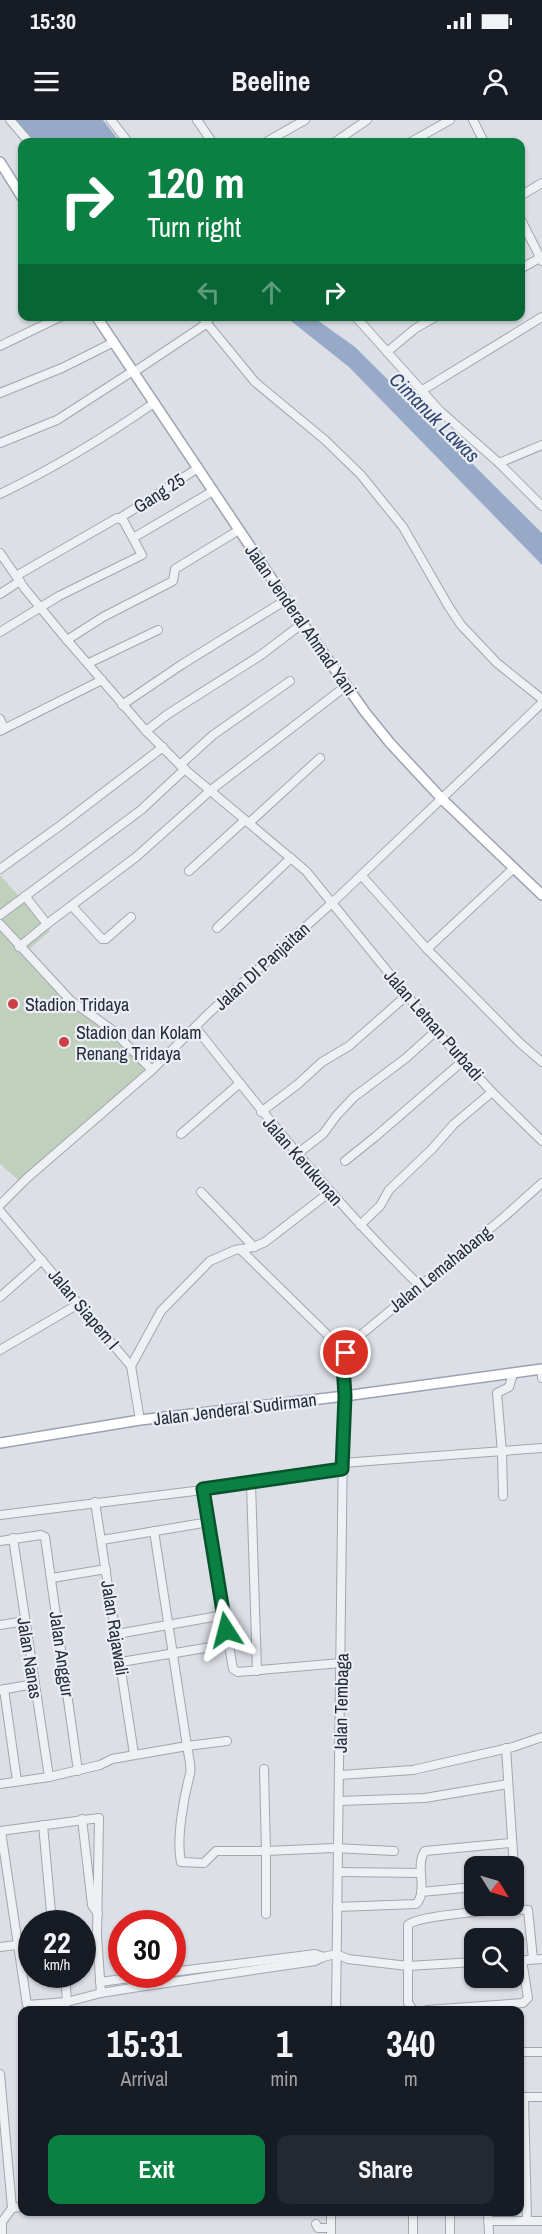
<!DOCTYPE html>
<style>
:root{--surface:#171b24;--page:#242831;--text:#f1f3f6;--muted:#9ea1a6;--accent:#0b8043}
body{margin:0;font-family:"Archivo Narrow",sans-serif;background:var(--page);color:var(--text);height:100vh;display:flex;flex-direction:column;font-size:22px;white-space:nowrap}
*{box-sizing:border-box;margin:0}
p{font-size:20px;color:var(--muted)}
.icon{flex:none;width:33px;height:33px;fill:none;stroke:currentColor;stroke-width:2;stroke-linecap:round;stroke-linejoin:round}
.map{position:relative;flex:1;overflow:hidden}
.panel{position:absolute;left:18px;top:1886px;width:506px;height:210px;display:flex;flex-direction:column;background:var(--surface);border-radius:12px;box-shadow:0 2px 4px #0004}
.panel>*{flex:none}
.banner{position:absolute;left:18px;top:18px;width:507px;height:183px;border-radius:12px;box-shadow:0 2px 4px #0004;background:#0b8043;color:#fff;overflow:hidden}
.needle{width:39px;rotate:127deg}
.controls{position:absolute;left:464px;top:1736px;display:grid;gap:12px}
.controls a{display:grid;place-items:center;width:60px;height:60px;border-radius:12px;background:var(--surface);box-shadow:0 2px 4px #0004;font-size:30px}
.speed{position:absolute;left:18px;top:1790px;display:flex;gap:12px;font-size:30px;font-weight:700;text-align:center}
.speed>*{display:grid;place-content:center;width:78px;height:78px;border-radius:50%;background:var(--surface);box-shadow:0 2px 4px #0004;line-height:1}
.speed small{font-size:15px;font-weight:400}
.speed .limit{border:9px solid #d22;background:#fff;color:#111}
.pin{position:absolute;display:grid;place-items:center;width:51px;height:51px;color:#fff;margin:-26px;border:3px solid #fff;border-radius:50%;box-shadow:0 2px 6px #0007}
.me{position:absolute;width:66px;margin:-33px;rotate:351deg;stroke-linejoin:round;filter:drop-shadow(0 0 4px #0008)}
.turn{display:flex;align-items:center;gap:21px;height:126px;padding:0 30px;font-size:27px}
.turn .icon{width:78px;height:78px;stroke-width:2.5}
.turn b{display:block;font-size:42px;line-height:51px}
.lanes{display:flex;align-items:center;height:57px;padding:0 30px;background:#0003;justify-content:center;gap:30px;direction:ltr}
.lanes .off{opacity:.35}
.eta{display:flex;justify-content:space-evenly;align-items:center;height:102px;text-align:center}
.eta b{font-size:36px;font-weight:700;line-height:42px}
.button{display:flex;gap:12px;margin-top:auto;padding:12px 30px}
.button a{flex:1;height:69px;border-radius:12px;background:var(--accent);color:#fff;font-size:24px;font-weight:700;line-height:69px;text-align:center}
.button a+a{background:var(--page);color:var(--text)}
.status{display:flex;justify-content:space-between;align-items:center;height:42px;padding:0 30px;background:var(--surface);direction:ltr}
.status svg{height:16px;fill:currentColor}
header{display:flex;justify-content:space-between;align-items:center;height:78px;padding:0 30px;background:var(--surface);font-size:27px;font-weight:700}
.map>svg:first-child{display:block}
.green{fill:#c0d0bd}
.water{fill:#96a9c7}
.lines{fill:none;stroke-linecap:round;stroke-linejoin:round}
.minor-casing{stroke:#a2a6b0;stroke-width:10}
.major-casing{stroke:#9ba2b2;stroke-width:12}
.minor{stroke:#eef0f4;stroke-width:8}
.major{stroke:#fff;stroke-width:9}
.route-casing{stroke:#07532c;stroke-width:15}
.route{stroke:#0b8043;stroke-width:10}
.poi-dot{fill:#cd3f46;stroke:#ebeef4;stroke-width:2}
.labels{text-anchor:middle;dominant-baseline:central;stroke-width:4.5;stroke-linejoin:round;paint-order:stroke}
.street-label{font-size:18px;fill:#262c3c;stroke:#ebeef4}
.poi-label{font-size:18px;fill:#262c3c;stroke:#ebeef4;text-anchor:start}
.water-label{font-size:20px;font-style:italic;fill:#30466f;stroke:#ebeef4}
</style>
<div class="status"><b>15:30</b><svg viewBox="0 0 49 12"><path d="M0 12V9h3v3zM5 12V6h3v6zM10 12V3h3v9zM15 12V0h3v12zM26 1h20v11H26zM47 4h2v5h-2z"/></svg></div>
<header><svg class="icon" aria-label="menu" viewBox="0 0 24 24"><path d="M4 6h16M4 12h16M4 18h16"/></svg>Beeline<svg class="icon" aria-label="person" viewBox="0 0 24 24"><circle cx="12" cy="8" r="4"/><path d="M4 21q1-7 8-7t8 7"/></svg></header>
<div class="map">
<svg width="542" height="2114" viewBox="0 0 542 2114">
<rect width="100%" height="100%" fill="#dcdfe6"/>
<!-- green -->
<polygon class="green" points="0,755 50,811 26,832 72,880 105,901 152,944 22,1063 0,1044"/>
<!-- water -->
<g class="water">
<polygon points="16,0 103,0 120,22 35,22"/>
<polygon points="286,197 313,197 355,227 542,413 542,445 349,247"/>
</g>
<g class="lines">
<defs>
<g id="minor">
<polyline points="10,0 29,22"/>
<polyline points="111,0 128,22"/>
<polyline points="197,0 212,22"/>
<polyline points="473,0 484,22"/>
<polyline points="266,22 305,0"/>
<polyline points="335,22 367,0"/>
<polyline points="411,22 450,0"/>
<polyline points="520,76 542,63"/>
<polyline points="520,98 542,141"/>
<polyline points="520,149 540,138"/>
<polyline points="201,196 255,262 325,320 361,355 403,407 449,487 461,505 497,543 542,579"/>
<polyline points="355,196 440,291 499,343 542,386"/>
<polyline points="0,226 62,196"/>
<polyline points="387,232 416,208 437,196"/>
<polyline points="134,252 206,204 211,196"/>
<polyline points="421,271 542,197"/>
<polyline points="0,273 62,248 114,222"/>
<polyline points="0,323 57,300 133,251"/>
<polyline points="499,343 542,325"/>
<path d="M0,374C54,348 105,317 154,283"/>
<polyline points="120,398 198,348"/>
<polyline points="133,418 213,371"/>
<polyline points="0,433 25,469 67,520 146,611 182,647 306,751 436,911 492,972 542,1021"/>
<polyline points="0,474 20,461"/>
<polyline points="0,512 59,476 142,435 123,400 117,398 16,456"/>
<polyline points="67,520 103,497 173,461 175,449 239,410"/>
<polyline points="89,543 158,510"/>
<polyline points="122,585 181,545 286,480"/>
<polyline points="0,599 4,608"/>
<polyline points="0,611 102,560"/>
<polyline points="146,611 168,594 261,535 303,503"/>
<polyline points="180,645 213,615 290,561"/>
<polyline points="249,703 320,638"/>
<polyline points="0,749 61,705 163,627"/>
<polyline points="189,751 245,700"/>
<polyline points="362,756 427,829 520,923 542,942"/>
<polyline points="25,776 47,804 136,737 211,670 346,566"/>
<polyline points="72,786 102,819 106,819 131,797"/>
<polyline points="0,795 141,690 185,649"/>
<polyline points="0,804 70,880 111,909 152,950"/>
<polyline points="217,808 291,738"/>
<polyline points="19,827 47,804"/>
<polyline points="427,829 513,749"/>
<path d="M196,908C267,998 338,1086 420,1166"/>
<polyline points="261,992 298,964 322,942 349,926 406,876"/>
<polyline points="181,1014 240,963"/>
<polyline points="297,1034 323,1014 337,995 354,977 406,938 436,911"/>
<polyline points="345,1041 375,1017 464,940"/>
<polyline points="201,1072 254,1127"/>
<polyline points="0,1085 26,1059 152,950 209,893 332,783 542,583"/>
<polyline points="0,1091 131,1246 140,1300"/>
<polyline points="360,1105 380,1086 389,1070 432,1029 454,1004 492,972"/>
<polyline points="240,1129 346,1233"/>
<polyline points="0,1177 42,1140"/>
<polyline points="0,1230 80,1183"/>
<polyline points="131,1246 161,1191 210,1141 235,1130 254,1127 265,1122 330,1072"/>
<polyline points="541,1249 542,1258"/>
<polyline points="342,1343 542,1328"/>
<polyline points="251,1364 257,1551"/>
<polyline points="203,1369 233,1549 238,1552 341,1543"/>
<polyline points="503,1376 502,1332 497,1273 509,1267 513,1254"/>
<polyline points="95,1382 134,1634"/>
<polyline points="0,1395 251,1364 342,1349"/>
<polyline points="13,1418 49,1657"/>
<polyline points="102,1420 209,1402"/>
<polyline points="0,1421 41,1415 45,1417 78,1651"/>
<polyline points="52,1458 106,1449"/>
<polyline points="0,1505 25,1501"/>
<polyline points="117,1514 224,1495"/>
<polyline points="121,1542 229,1524"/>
<polyline points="4,1569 17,1661"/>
<polyline points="0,1570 34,1564"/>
<path d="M227,1621L187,1626C188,1634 192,1647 190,1654C184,1676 176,1719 181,1742L204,1743L216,1731H266L264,1649"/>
<polyline points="506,1628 516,1778"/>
<polyline points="340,1655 413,1650 513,1627 542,1617"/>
<polyline points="0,1664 49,1657 100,1645 112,1639 187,1626 154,1411"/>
<polyline points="339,1681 425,1678 508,1664"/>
<polyline points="82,1699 92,1785 98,1794"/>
<polyline points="43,1705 52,1803"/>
<polyline points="0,1711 99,1698 97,1816"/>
<polyline points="1,1711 27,1885 67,1882 101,1873 132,1868 315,1841 323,1837 336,1834 348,1839 408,1846 474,1842"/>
<polyline points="338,1752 421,1753"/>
<polyline points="421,1772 474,1767"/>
<path d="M337,1787L416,1784C429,1771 414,1745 425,1731L511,1723"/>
<polyline points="266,1794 266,1731 334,1728 394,1731"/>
<polyline points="82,1818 97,1816 101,1873"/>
<polyline points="0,1827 32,1823"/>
<polyline points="513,1841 542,1839"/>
<polyline points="172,1852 315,1834 323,1837"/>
<polyline points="65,1854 67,1882"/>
<polyline points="100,1862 160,1854"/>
<polyline points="336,1890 344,1237 357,1218 504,1097 542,1063"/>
<path d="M413,1890L408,1883V1805C416,1795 511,1788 528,1790L533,1839"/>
<polyline points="427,1890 523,1883 528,1878 522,1840"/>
<polyline points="519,1932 542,1932"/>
<polyline points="0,1954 12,2088 22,2087"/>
<polyline points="520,1977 542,1977"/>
<polyline points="524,1977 527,2101"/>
<polyline points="331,2091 331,2114"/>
<polyline points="413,2091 413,2114"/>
<polyline points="488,2091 489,2114"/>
<polyline points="488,2101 542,2101"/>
<polyline points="316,2104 318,2108 331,2108"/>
<polyline points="2,2114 2,2102 12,2088"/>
<polyline points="450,2114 450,2091"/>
</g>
<g id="major">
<polyline points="0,42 22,77"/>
<polyline points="96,196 286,480 365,592 390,623 443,680 542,775"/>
<polyline points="0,1323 140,1300 345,1276 542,1249"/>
</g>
</defs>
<!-- minor casing -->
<use href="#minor" class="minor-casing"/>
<!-- major casing -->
<use href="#major" class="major-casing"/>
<!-- minor -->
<use href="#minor" class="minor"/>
<!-- major -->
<use href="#major" class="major"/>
</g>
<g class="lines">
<defs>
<polyline id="route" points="226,1510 203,1369 342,1349 345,1276 343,1245 346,1233"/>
</defs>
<!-- route casing -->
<use href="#route" class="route-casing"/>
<!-- route -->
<use href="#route" class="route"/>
</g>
<!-- markers -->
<g class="poi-dot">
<circle cx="13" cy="884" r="6"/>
<circle cx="64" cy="922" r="6"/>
</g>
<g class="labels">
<!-- street labels -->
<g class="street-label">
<text transform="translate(159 373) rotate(-33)">Gang 25</text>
<text transform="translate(301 500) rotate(55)">Jalan Jenderal Ahmad Yani</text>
<text transform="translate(262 846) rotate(-42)">Jalan DI Panjaitan</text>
<text transform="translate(434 905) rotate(49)">Jalan Letnan Purbadi</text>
<text transform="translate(303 1041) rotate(49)">Jalan Kerukunan</text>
<text transform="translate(440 1149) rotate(-39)">Jalan Lemahabang</text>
<text transform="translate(84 1189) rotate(50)">Jalan Siapem I</text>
<text transform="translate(235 1289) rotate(-7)">Jalan Jenderal Sudirman</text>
<text transform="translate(115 1508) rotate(81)">Jalan Rajawali</text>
<text transform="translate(62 1534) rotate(82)">Jalan Anggur</text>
<text transform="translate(30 1538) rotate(81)">Jalan Nanas</text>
<text transform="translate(341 1583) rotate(-89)">Jalan Tembaga</text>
</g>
<!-- poi labels -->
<g class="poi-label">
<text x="25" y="884">Stadion Tridaya</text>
<text x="76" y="912">Stadion dan Kolam<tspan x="76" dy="21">Renang Tridaya</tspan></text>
</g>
<!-- water labels -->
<g class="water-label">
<text transform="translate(435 297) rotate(45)">Cimanuk Lawas</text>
</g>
</g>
</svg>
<div class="controls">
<a><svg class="needle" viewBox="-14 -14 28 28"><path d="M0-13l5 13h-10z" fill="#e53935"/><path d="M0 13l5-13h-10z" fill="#9ea1a6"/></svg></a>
<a><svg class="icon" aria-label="search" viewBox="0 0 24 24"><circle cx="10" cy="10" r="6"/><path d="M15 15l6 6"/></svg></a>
</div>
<div class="speed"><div>22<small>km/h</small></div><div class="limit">30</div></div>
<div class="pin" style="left:346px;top:1233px;background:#d93025"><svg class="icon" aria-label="arrive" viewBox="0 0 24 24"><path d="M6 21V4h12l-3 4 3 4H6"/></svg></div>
<svg class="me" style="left:226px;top:1510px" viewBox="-20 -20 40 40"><path d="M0-17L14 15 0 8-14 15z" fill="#0b8043" stroke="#fff" stroke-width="4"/></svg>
<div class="banner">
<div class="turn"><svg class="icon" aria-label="right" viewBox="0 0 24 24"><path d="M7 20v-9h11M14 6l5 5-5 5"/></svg><div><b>120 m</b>Turn right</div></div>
<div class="lanes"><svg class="icon off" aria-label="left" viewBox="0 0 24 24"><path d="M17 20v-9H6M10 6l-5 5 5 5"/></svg><svg class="icon off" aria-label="ahead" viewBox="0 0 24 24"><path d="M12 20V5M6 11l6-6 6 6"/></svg><svg class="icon" aria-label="right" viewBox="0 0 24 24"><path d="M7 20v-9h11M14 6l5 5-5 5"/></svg></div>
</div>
<section class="panel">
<div class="eta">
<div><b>15:31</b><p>Arrival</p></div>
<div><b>1</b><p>min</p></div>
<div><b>340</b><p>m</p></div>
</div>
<div class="button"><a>Exit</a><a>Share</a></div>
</section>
</div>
